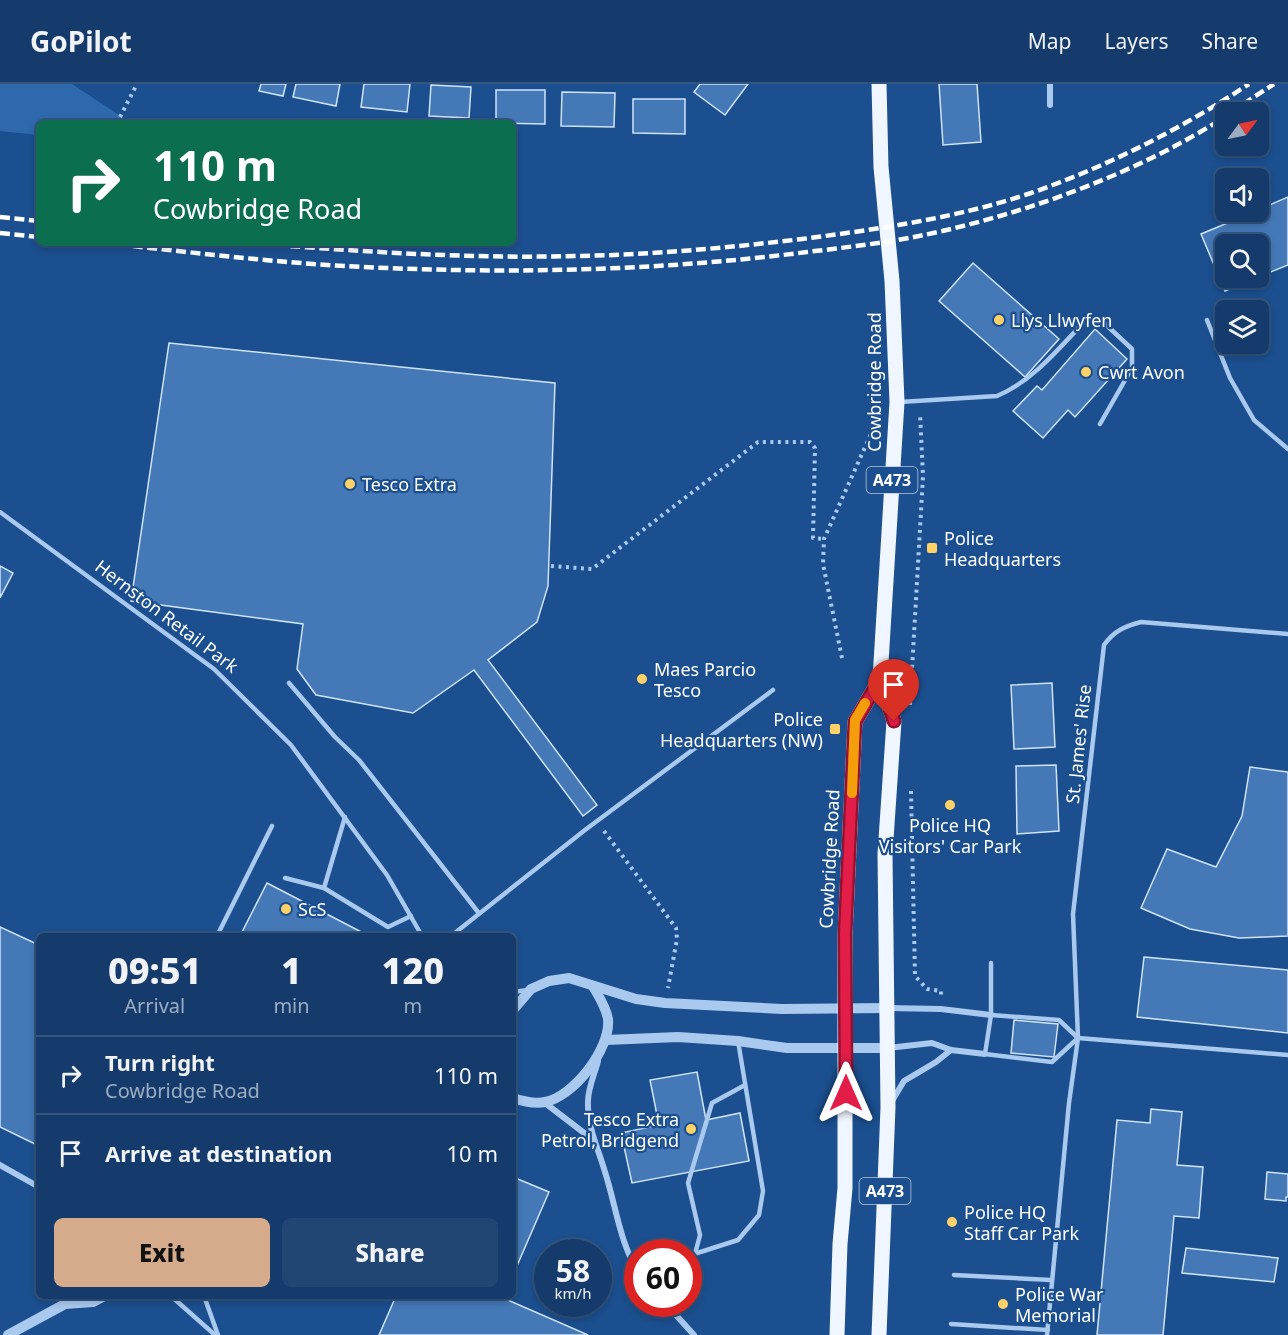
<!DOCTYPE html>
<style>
:root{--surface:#143b6b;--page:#214673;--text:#f1f3f6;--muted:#9dadc1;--line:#33557e;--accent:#d6ab8b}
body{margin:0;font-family:"Noto Sans",sans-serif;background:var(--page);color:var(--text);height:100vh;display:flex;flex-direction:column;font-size:22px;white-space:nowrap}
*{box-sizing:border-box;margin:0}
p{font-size:20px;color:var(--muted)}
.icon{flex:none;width:33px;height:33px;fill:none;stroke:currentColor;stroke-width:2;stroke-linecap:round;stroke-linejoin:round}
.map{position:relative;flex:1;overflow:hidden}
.details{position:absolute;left:36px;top:849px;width:480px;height:366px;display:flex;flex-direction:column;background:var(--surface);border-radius:9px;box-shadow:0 3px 9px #0003,0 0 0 2px var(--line)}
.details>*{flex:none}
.guide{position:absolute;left:36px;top:36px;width:480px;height:126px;border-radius:9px;box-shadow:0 3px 9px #0003,0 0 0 2px var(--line);background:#0b6e4f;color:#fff;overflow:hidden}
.needle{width:39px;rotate:57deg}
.controls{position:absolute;left:1215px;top:18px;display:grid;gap:12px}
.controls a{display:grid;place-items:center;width:54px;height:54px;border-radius:9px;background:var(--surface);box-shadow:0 3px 9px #0003,0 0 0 2px var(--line);font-size:30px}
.speed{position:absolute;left:534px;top:1155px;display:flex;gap:12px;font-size:30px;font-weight:700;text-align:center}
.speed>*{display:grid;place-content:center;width:78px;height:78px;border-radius:50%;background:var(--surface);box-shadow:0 3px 9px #0003,0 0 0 2px var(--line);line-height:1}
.speed small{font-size:15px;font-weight:400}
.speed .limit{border:9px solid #d22;background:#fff;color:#111}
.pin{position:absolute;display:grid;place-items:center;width:51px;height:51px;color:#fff;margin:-62px -26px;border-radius:50% 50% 50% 0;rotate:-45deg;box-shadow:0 0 6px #0007}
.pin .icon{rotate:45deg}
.me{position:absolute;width:66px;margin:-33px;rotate:0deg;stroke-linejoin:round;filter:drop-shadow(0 0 4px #0008)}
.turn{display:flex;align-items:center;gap:21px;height:126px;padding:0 18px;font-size:27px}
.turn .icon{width:78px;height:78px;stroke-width:2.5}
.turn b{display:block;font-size:42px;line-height:51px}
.eta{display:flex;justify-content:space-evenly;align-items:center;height:102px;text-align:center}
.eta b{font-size:36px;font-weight:800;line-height:42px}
.action{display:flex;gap:12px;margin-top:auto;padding:12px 18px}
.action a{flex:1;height:69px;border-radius:9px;background:var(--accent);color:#111;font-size:24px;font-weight:800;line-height:69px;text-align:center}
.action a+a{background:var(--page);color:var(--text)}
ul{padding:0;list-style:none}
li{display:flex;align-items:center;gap:18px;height:78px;padding:0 18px;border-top:2px solid var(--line)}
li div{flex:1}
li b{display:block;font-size:22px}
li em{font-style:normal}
header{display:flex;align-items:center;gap:36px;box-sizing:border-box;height:84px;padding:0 30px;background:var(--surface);border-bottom:2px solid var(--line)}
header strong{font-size:28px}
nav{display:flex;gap:33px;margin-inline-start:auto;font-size:21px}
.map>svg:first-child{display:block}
.green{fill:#2e69ad}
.building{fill:#4478b7;stroke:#cfe3fa;stroke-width:1.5}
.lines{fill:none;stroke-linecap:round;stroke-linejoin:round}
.path{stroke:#a9c9ee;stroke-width:4;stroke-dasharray:3 4.5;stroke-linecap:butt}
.service{stroke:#a9c9ee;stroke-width:4.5}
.minor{stroke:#a9c9ee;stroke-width:6}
.tertiary{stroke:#a9c9ee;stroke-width:10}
.primary{stroke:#f0f6ff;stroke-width:15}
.rail{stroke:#fff;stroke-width:4.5;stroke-dasharray:10 4.5;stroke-linecap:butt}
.route-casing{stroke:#92132f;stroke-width:15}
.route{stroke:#e11d48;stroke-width:10}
.slow{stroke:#f59e0b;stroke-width:10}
.poi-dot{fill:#ffd166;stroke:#1b4f8f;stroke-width:2}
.labels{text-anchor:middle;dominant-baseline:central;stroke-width:4.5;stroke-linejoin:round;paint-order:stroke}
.shield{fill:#1b4f8f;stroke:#bbcadd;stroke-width:1.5}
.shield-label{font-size:16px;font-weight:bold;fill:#fff}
.poi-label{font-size:18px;fill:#fff;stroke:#1b4f8f;text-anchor:start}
.street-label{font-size:18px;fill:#fff;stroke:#1b4f8f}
</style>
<header>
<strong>GoPilot</strong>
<nav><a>Map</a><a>Layers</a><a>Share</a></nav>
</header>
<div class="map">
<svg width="1288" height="1251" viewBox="0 0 1288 1251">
<rect width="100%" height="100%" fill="#1b4f8f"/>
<!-- green -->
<polygon class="green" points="0,0 72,0 128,37 126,39 39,39 39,51 0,47"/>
<!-- building -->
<g class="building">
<polygon points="261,0 286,0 283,12 259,7"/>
<polygon points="296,0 340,0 336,22 293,13"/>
<polygon points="364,0 410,0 407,28 361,23"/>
<polygon points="700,0 748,0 725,31 694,8"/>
<polygon points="939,0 977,0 981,58 943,61"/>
<polygon points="431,1 471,3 469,34 429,32"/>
<polygon points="496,6 545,6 545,40 496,39"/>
<polygon points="562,8 615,9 614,43 561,42"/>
<polygon points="633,15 685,15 685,50 633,49"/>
<polygon points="1288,113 1288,181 1258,193 1258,160 1226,160 1226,194 1257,194 1225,207 1201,150 1254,128 1258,128 1258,126"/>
<polygon points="973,179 1059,255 1025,293 939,217"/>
<polygon points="1095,245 1127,275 1075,333 1068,326 1043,354 1013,327 1037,302 1042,306"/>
<polygon points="169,259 555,299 548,502 537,538 488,576 597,721 583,732 474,586 413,629 316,611 297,585 303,540 131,517"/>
<polygon points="0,482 13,489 0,514"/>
<polygon points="1052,599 1055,663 1014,665 1011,601"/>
<polygon points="1056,681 1059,747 1017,750 1016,682"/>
<polygon points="1250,683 1288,688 1288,852 1239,854 1190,845 1141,824 1167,765 1216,783 1242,732"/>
<polygon points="267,799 369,852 240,852"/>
<polygon points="0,843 39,861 39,1062 0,1043"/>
<polygon points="1144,873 1288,886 1288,949 1137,933"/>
<polygon points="1014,936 1058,940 1054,973 1011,969"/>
<polygon points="697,988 706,1036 740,1029 749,1077 632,1099 621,1049 659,1041 650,996"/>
<polygon points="1151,1025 1182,1028 1177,1081 1203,1083 1199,1134 1174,1132 1163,1251 1097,1251 1117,1036 1150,1039"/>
<polygon points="1267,1088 1288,1090 1288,1113 1286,1113 1286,1117 1265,1115"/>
<polygon points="513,1093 549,1108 513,1191"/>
<polygon points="1186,1164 1278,1174 1274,1198 1182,1189"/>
<polygon points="396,1212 504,1212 503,1214 588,1251 379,1251"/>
</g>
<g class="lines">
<!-- path -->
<g class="path">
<polyline points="120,33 137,0"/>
<polyline points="551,482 592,485 758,358 810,358 815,364 813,454 824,455"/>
<polyline points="842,574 823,480 824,455 870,352 875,317"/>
<polyline points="910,621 923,392 920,329"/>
<polyline points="911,707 915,892 927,905 941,907 941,912"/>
<polyline points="604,747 676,844 677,855 668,904"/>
</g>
<!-- service -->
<g class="service">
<polyline points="1207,236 1230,294 1254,336 1288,365"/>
<path d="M900,318L997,312C1033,297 1059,264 1085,237H1102L1132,265V284L1100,340"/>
<polyline points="0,428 214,585 291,661 387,791 422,852"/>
<polyline points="289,599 335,653 359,676 478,828"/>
<polyline points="285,794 324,804 388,843 411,832"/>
<polyline points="324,804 345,733"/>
<polyline points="217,852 272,742"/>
<polyline points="451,852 585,746 773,606"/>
<polyline points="991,879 991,931 985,970 1052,978 1078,954"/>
<polyline points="513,908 528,906"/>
<polyline points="991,931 1059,936 1078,954 1288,971"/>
<polyline points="695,1170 700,1151 688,1099 712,1019 745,1001"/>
<polyline points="688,1172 738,1156 759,1131 763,1107 738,957"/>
<polyline points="954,1191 1051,1196"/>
<polyline points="171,1212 215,1251"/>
<polyline points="204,1212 218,1251"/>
<polyline points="951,1240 1048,1246"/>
<path d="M1047,1251L1069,1019L1078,954L1073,830L1104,561C1114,547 1125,542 1141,538L1288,550"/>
</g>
<!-- minor -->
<g class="minor">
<polyline points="1050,21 1050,0"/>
<polyline points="888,924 941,925 991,931"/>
<polyline points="888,964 932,959 951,966 985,970"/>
<path d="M598,977C595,989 588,1004 588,1017C587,1042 598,1064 605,1088C616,1122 619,1156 638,1188"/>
<polyline points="892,1017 904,997 936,978 951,966"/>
<polyline points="545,1019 592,1055"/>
<polyline points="0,1081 39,1103"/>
<polyline points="666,1220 694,1251"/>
</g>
<!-- tertiary -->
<g class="tertiary">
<polyline points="513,926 531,905 549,897 569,894 636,915 665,919 782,925 887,924"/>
<polyline points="606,956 678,953 738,957 787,964 888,964"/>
<path d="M513,1014C522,1017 535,1020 545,1018C573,1013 611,965 608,935C606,923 599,913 593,902"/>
<polyline points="8,1251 65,1220 93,1218 104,1212"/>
</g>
<!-- primary -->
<g class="primary">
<polyline points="879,0 881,83 892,197 897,318 880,595 894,637 885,770 888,1023 879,1251"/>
<polyline points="837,1251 840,1160 845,1104 845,851 855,638 880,595"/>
</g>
<!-- rail -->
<g class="rail">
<polyline points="1231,28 1274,0"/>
<polyline points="0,133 39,137"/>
<polyline points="0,149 39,153"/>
<path d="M104,159C190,168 276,179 363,183C511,190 659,187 807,168C841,164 875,160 909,154C1014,134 1136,91 1226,32"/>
<path d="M247,159C356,167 465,175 574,172C650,171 726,164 802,155C879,145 957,134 1031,109C1108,82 1181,45 1249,0"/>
</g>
</g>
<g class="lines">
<defs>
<polyline id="route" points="846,1009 845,850 855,638 880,595 894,637"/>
</defs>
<!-- route casing -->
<use href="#route" class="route-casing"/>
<!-- route -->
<use href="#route" class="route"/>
<!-- slow -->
<polyline class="slow" points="852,709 855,636 865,619"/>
</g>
<!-- markers -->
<g class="poi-dot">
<circle cx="999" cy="236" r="6"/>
<circle cx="1086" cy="288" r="6"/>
<circle cx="350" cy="400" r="6"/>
<rect x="926" y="458" width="12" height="12" rx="3"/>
<circle cx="642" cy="595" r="6"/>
<rect x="829" y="639" width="12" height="12" rx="3"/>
<circle cx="950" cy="721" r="6"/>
<circle cx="286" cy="825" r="6"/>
<circle cx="691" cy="1045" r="6"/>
<circle cx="952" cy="1138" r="6"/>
<circle cx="1003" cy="1220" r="6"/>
</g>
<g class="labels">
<!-- shield labels -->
<g class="shield">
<rect x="866.5" y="383" width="51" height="26" rx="4.5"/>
<rect x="859.5" y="1094" width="51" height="26" rx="4.5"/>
</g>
<g class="shield-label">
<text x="892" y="396">A473</text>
<text x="885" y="1107">A473</text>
</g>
<!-- poi labels -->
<g class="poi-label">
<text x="1011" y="236">Llys Llwyfen</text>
<text x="1098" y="288">Cwrt Avon</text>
<text x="362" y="400">Tesco Extra</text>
<text x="944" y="454">Police<tspan x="944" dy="21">Headquarters</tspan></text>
<text x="654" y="585">Maes Parcio<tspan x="654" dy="21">Tesco</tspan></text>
<text x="823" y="635" text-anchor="end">Police<tspan x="823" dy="21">Headquarters (NW)</tspan></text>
<text x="950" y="741" text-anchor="middle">Police HQ<tspan x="950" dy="21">Visitors' Car Park</tspan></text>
<text x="298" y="825">ScS</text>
<text x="679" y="1035" text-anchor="end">Tesco Extra<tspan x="679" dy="21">Petrol, Bridgend</tspan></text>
<text x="964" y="1128">Police HQ<tspan x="964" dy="21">Staff Car Park</tspan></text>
<text x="1015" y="1210">Police War<tspan x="1015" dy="21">Memorial</tspan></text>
</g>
<!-- street labels -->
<g class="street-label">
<text transform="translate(874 298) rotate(-90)">Cowbridge Road</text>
<text transform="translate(167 532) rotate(37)">Hernston Retail Park</text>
<text transform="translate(1078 660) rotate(-84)">St. James' Rise</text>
<text transform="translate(829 775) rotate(-87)">Cowbridge Road</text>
</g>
</g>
</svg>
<div class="controls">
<a><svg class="needle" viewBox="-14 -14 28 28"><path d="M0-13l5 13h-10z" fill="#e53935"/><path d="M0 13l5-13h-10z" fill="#9dadc1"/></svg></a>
<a><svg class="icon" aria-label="sound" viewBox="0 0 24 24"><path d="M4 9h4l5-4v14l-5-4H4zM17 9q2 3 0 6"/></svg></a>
<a><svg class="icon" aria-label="search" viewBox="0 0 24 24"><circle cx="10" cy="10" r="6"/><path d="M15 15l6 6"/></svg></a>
<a><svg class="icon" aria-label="layers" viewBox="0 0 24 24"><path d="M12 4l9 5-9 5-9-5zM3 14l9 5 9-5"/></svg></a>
</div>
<div class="speed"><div>58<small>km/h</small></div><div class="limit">60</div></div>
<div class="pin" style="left:894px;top:637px;background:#d93025"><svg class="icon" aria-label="arrive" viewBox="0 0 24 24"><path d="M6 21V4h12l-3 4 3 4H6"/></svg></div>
<svg class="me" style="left:846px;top:1009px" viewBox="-20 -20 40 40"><path d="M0-17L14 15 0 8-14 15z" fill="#e11d48" stroke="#fff" stroke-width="4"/></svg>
<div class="guide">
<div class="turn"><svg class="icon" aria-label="right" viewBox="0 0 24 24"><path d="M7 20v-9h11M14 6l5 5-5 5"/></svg><div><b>110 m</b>Cowbridge Road</div></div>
</div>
<section class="details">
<div class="eta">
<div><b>09:51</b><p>Arrival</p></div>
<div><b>1</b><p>min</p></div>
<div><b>120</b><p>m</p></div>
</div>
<ul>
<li><svg class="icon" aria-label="right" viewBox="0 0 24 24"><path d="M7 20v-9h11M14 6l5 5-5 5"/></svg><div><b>Turn right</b><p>Cowbridge Road</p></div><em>110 m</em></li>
<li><svg class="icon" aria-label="arrive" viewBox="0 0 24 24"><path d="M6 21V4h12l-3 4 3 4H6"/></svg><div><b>Arrive at destination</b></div><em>10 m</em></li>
</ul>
<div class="action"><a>Exit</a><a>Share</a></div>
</section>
</div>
